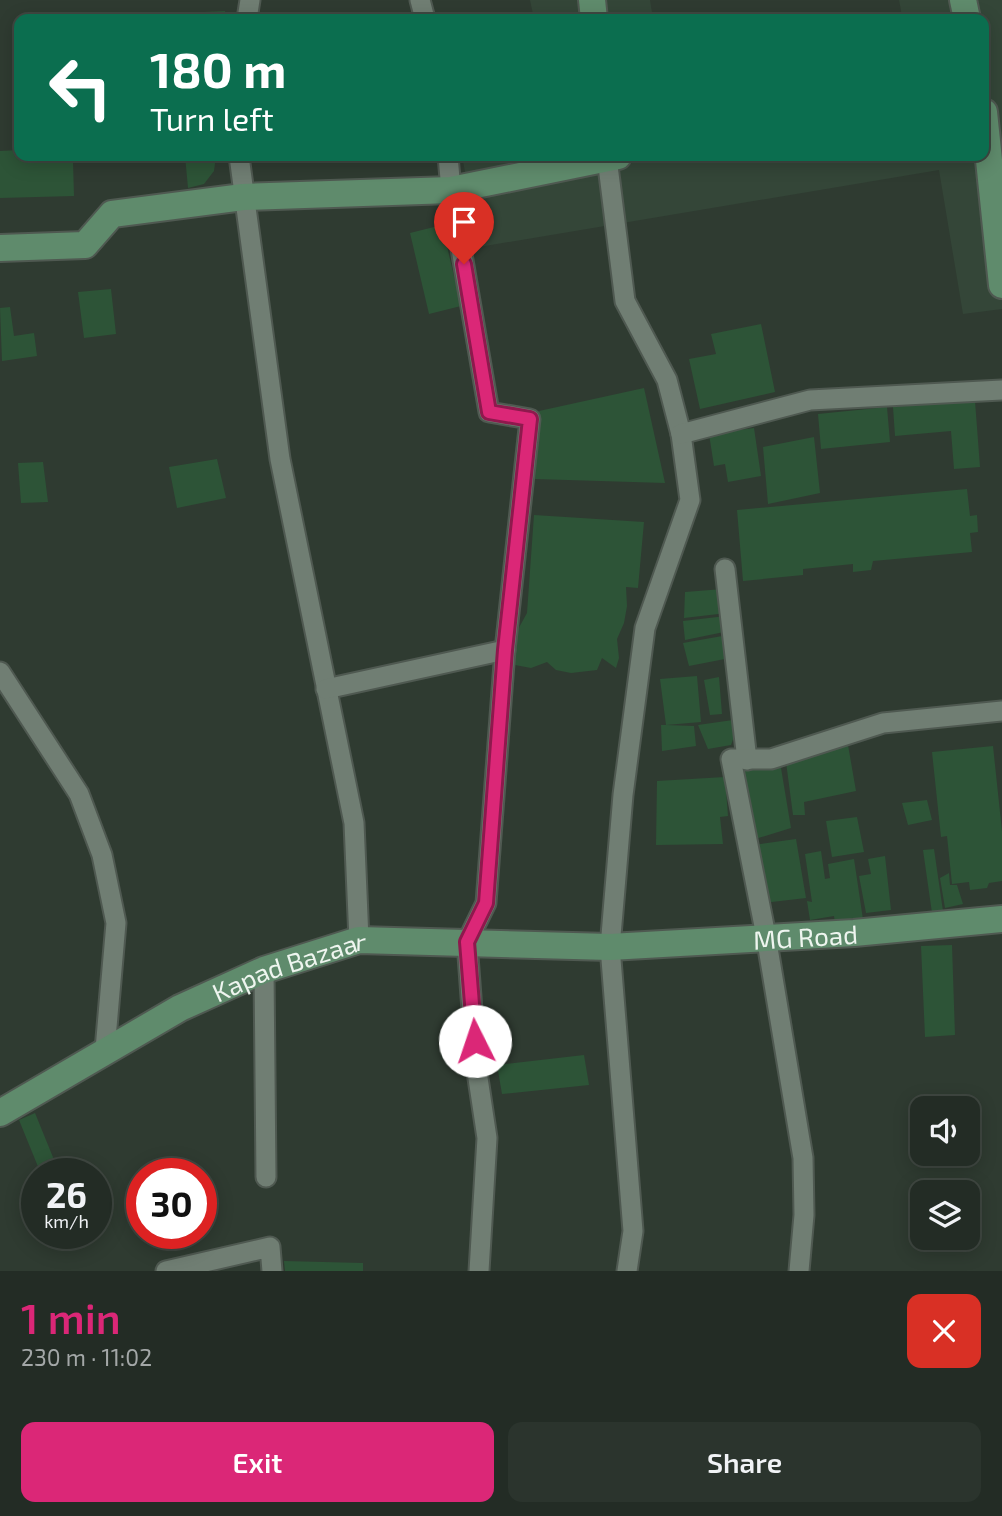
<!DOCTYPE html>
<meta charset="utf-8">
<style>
:root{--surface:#232c25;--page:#2b342d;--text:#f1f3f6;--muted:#a3a7a7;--line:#404842;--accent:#db2777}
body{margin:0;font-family:"Exo 2",sans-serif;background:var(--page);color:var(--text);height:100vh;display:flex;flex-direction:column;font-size:26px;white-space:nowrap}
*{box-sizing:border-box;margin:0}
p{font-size:23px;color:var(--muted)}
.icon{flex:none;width:38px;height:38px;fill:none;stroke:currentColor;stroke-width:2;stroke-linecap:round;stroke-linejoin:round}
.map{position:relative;height:1271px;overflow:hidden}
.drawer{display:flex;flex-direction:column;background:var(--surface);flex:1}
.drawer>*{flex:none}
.banner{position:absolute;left:14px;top:14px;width:975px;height:147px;border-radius:14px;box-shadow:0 4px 18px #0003,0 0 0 2px var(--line);background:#0b6e4f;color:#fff;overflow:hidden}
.fabs{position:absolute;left:910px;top:1096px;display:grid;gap:14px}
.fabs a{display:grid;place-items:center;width:70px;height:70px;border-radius:14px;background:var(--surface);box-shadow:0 4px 18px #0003,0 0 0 2px var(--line);font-size:35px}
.speed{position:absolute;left:21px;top:1158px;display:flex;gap:14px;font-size:35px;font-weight:700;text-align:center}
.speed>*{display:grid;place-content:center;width:91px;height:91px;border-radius:50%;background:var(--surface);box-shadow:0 4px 18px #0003,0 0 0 2px var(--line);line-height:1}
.speed small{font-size:18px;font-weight:400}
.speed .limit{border:10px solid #d22;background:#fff;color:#111}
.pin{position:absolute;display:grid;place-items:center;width:60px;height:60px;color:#fff;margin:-72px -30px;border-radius:50% 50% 50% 0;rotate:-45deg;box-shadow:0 0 7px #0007}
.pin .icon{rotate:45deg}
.me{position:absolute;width:77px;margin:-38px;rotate:356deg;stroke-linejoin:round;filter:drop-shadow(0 0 5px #0008)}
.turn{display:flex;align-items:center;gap:24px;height:147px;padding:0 21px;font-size:32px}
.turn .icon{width:91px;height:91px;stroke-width:2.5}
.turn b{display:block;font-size:49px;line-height:60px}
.round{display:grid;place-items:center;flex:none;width:74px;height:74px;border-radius:14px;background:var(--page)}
.summary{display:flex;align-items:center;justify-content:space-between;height:119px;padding:0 21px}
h1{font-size:42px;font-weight:600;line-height:52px;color:var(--accent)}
.cta{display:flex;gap:14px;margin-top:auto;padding:14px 21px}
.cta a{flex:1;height:80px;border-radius:14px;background:var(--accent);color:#fff;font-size:28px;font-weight:600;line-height:80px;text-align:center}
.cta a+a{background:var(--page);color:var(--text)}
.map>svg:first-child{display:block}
.built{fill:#344638}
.building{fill:#2d5437}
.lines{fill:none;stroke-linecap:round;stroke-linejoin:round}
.street-casing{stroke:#4f5951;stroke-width:23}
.secondary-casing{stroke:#4f5951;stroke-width:30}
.street{stroke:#707e73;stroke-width:19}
.secondary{stroke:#5f8b6c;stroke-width:26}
.route-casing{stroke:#8e194d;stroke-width:18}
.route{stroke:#db2777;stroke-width:12}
.labels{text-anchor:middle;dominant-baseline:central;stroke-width:5;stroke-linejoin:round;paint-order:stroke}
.street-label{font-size:26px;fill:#eef5ef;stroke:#1b201c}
</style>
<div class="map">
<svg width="1002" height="1271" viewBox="0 0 1002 1271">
<rect width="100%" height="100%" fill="#2f3b31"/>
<!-- built -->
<g class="built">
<polygon points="530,0 650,0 653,19 534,19"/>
<polygon points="899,0 1002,0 1002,309 963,314 939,170 479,247 462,156 984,156 984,19 890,19 902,16"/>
</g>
<!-- building -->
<g class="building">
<polygon points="225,11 225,19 141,19 141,15"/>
<polygon points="19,150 19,156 52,156 53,162 73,161 74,196 0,198 0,151"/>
<polygon points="185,156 216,156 214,171 204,184 188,188"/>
<polygon points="442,225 461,306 429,314 410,233"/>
<polygon points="111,289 116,334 84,338 78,292"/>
<polygon points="10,307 14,336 34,333 37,356 2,361 0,308"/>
<polygon points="761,324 775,392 700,409 689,359 716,354 711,334"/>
<polygon points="644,388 665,483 535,479 539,411"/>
<polygon points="975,401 980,467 954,469 951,431 895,436 893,407"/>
<polygon points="887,407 890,442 821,449 818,414"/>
<polygon points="754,428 761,476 728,482 725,464 714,466 709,434"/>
<polygon points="814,437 820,493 768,504 763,447"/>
<polygon points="217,459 226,498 177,508 169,467"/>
<polygon points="43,462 48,502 21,503 18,463"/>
<polygon points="967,489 970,516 977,515 978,532 970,533 972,552 873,561 871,570 853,572 853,564 803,569 803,575 743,581 737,510"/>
<polygon points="534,515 644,522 638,588 626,587 627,606 624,623 617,639 619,658 616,668 602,658 597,670 571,673 556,670 547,662 531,668 515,665 516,633 527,613"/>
<polygon points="723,589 727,613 684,618 685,592"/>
<polygon points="726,616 729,631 685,640 683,621"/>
<polygon points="728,635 730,658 689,666 683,643"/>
<polygon points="697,676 701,722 666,725 694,726 696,746 662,751 661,725 666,725 660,679"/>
<polygon points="719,677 722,714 710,715 704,680"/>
<polygon points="740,719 731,745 708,749 698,725"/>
<polygon points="848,745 856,791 804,802 805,815 793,815 786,762"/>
<polygon points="993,746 1002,831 1002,881 989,883 987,888 970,890 969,882 952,884 947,836 941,837 932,752"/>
<polygon points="780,762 791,828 752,840 742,770"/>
<polygon points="725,777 728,816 720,817 723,844 656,845 657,781"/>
<polygon points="927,800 932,820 908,825 902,803"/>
<polygon points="857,817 864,852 832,857 826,821"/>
<polygon points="796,839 806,898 763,903 754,845"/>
<polygon points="934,849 943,911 932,913 923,850"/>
<polygon points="821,851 825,879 830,878 828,864 854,859 864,926 836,930 834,916 810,920 807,901 812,902 805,854"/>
<polygon points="885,856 891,910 866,913 859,876 871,874 868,859"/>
<polygon points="949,873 950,885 957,885 963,904 945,908 940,878"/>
<polygon points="952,945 955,1035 925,1037 921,946"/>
<polygon points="584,1055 589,1085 502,1094 497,1065"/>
<polygon points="35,1113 59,1172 53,1174 41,1174 19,1120"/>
<polygon points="284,1261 363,1263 363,1271 285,1271"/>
</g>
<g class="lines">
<defs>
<g id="street">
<polyline points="420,0 425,19"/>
<polyline points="247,19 250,0"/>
<polyline points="239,156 280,459 354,823 359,940"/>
<polyline points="448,156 451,190 489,412 530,419 505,650 486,903 467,942 476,1065 487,1138 479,1271"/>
<polyline points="607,158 625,301 667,380 681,434 690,500 645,628 623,795 610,947 633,1231 627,1271"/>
<polyline points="681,434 810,400 1002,390"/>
<polyline points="725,569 747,760"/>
<polyline points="0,672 79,794 102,855 116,923 105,1050"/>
<polyline points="326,689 505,650"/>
<polyline points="264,970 266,1177"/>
<polyline points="166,1271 270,1247 272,1271"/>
<polyline points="799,1271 804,1215 803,1158 766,936 731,759 771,759 883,723 1002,711"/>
</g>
<g id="secondary">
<polyline points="592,0 594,19"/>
<polyline points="963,0 967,19"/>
<polyline points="984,112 1002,285"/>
<polyline points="0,248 85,245 112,214 243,197 451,190 618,156"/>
<path id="s1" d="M0,1113L180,1008L264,970L359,940L610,947L854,933L1002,919"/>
</g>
</defs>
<!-- street casing -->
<use href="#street" class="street-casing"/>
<!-- secondary casing -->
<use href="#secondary" class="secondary-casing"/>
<!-- street -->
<use href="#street" class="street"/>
<!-- secondary -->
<use href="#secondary" class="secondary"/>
</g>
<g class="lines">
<defs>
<polyline id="route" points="464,264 489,412 530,419 505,650 486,903 467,942 475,1041"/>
</defs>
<!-- route casing -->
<use href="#route" class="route-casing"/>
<!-- route -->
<use href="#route" class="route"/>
</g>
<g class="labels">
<!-- street labels -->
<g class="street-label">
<text stroke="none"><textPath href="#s1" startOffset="847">MG Road</textPath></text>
<text stroke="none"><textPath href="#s1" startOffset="326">Kapad Bazaar</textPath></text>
</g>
</g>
</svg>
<div class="fabs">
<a><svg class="icon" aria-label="sound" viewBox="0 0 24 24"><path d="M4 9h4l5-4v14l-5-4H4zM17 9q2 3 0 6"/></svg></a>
<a><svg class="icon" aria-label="layers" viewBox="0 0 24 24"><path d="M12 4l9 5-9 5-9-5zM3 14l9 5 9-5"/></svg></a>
</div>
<div class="speed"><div>26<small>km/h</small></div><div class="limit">30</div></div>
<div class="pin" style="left:464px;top:264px;background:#d93025"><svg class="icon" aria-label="arrive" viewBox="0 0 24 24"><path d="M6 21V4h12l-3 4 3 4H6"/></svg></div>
<svg class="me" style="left:475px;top:1041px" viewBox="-20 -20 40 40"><circle r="19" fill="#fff"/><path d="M0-13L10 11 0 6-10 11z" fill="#db2777"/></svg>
<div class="banner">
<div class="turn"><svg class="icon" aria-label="left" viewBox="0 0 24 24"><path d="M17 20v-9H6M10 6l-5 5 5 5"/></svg><div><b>180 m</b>Turn left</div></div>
</div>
</div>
<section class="drawer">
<div class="summary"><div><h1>1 min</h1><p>230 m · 11:02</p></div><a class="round" style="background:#d93025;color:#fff"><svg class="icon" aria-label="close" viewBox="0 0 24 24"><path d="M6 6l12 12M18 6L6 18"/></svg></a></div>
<div class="cta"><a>Exit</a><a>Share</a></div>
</section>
